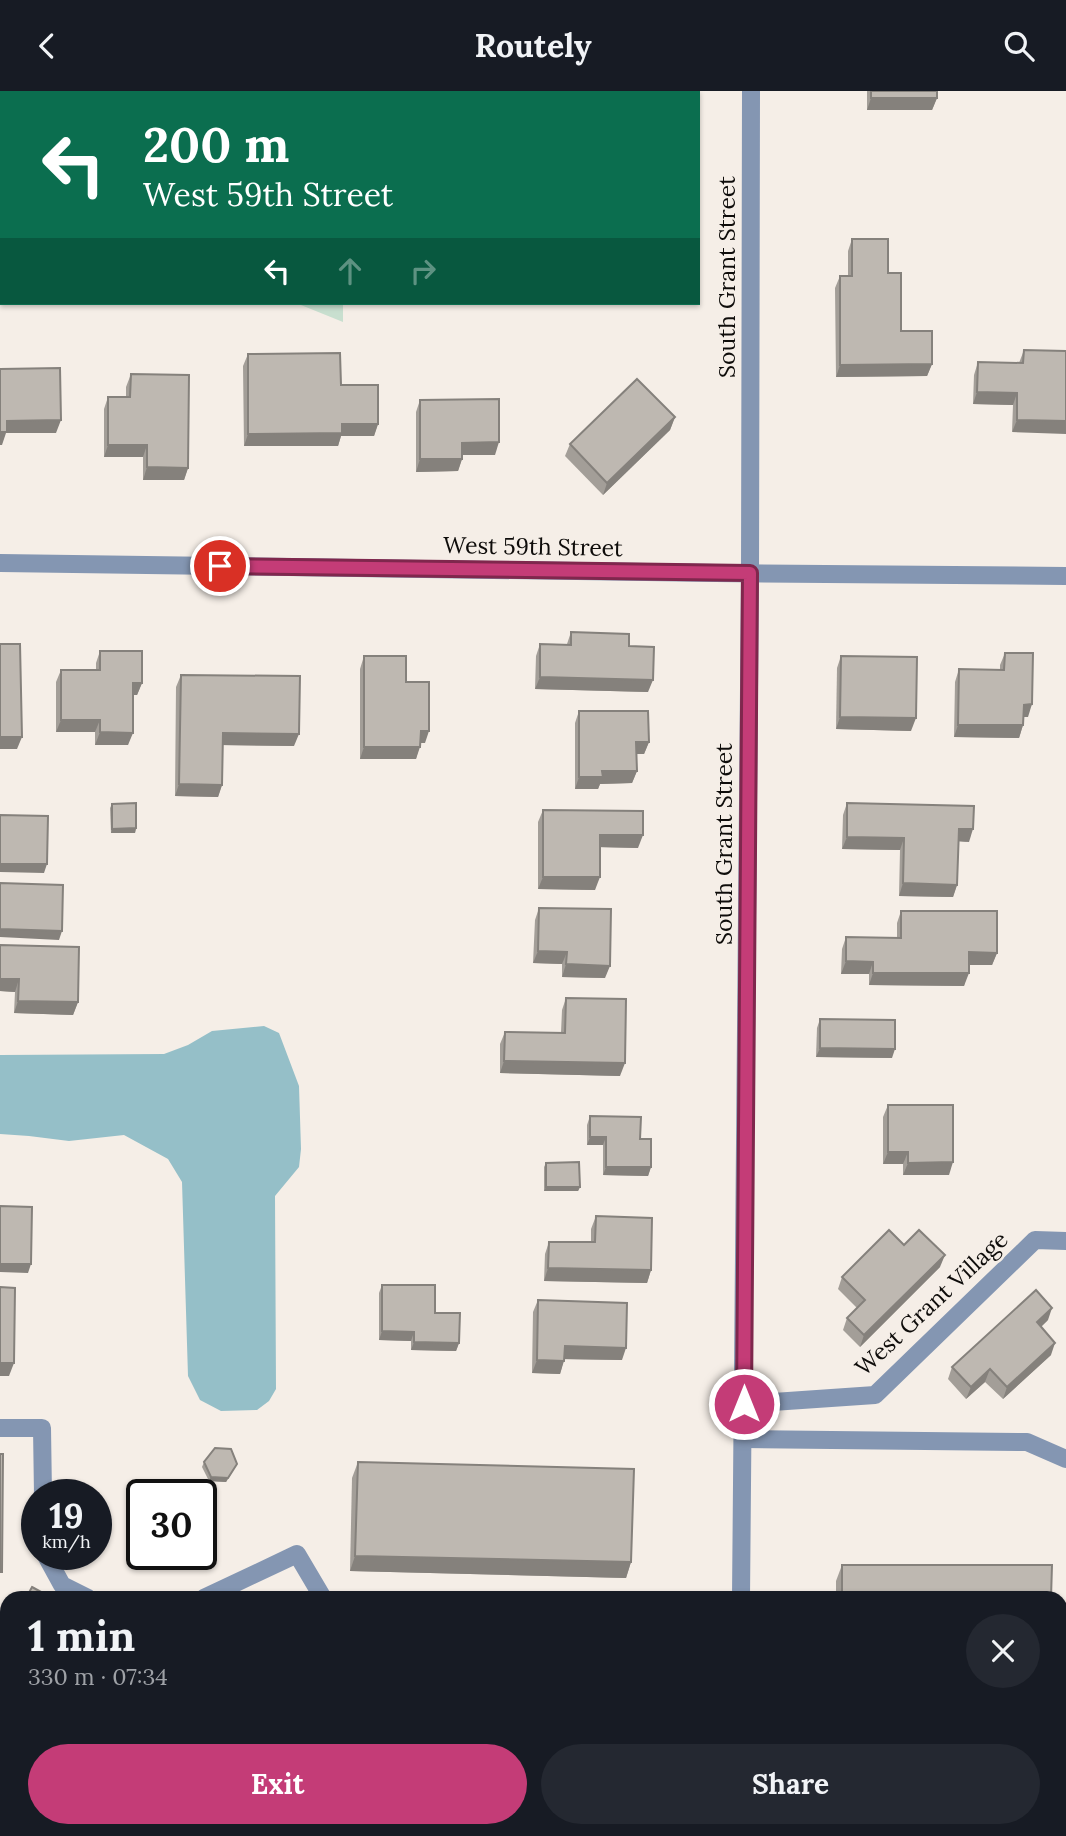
<!DOCTYPE html>
<meta charset="utf-8">
<style>
:root{--surface:#171b24;--page:#242831;--text:#f1f3f6;--muted:#9ea1a6;--accent:#c43c77}
body{margin:0;font-family:Lora,serif;background:var(--page);color:var(--text);height:100vh;display:flex;flex-direction:column;font-size:26px;white-space:nowrap}
*{box-sizing:border-box;margin:0}
p{font-size:23px;color:var(--muted)}
.icon{flex:none;width:38px;height:38px;fill:none;stroke:currentColor;stroke-width:2;stroke-linecap:round;stroke-linejoin:round}
.map{position:relative;flex:1;overflow:hidden}
.sheet{position:absolute;left:0px;top:1500px;width:1068px;height:247px;display:flex;flex-direction:column;background:var(--surface);border-radius:21px 21px 0 0;box-shadow:0 2px 5px #0004}
.sheet>*{flex:none}
.banner{position:absolute;left:0px;top:0px;width:700px;height:214px;box-shadow:0 2px 5px #0004;background:#0b6e4f;color:#fff;overflow:hidden}
.speed{position:absolute;left:21px;top:1388px;display:flex;gap:14px;font-size:35px;font-weight:700;text-align:center}
.speed>*{display:grid;place-content:center;width:91px;height:91px;border-radius:50%;background:var(--surface);box-shadow:0 2px 5px #0004;line-height:1}
.speed small{font-size:18px;font-weight:400}
.speed .limit{border:4px solid #111;border-radius:10px;background:#fff;color:#111}
.pin{position:absolute;display:grid;place-items:center;width:60px;height:60px;color:#fff;margin:-30px;border:4px solid #fff;border-radius:50%;box-shadow:0 2px 7px #0007}
.me{position:absolute;width:77px;margin:-38px;rotate:0deg;stroke-linejoin:round;filter:drop-shadow(0 0 5px #0008)}
.turn{display:flex;align-items:center;gap:24px;height:147px;padding:0 28px;font-size:32px}
.turn .icon{width:91px;height:91px;stroke-width:2.5}
.turn b{display:block;font-size:49px;line-height:60px}
.lanes{display:flex;align-items:center;height:66px;padding:0 28px;background:#0003;justify-content:center;gap:35px;direction:ltr}
.lanes .off{opacity:.35}
.round{display:grid;place-items:center;flex:none;width:74px;height:74px;border-radius:37px;background:var(--page)}
.summary{display:flex;align-items:center;justify-content:space-between;height:119px;padding:0 28px}
h1{font-size:42px;font-weight:700;line-height:52px}
.action{display:flex;gap:14px;margin-top:auto;padding:14px 28px}
.action a{flex:1;height:80px;border-radius:42px;background:var(--accent);color:#fff;font-size:28px;font-weight:700;line-height:80px;text-align:center}
.action a+a{background:var(--page);color:var(--text)}
header{display:flex;justify-content:space-between;align-items:center;height:91px;padding:0 28px;background:var(--surface);font-size:32px;font-weight:700}
.map>svg:first-child{display:block}
.green{fill:#c8dfcf}
.water{fill:#95bfc8}
.lines{fill:none;stroke-linecap:round;stroke-linejoin:round}
.minor{stroke:#8496b2;stroke-width:18}
.wall{fill:#a39e98}
.shaded-wall{fill:#85817c}
.building{fill:#beb8b1;stroke:#85817c;stroke-width:2}
.route-casing{stroke:#7f274d;stroke-width:18}
.route{stroke:#c43c77;stroke-width:12}
.labels{text-anchor:middle;dominant-baseline:central;stroke-width:5;stroke-linejoin:round;paint-order:stroke}
.street-label{font-size:23px;fill:#0e0c0a;stroke:#f5eee7}
</style>
<header><svg class="icon" aria-label="back" viewBox="0 0 24 24"><path d="M15 5l-7 7 7 7"/></svg>Routely<svg class="icon" aria-label="search" viewBox="0 0 24 24"><circle cx="10" cy="10" r="6"/><path d="M15 15l6 6"/></svg></header>
<div class="map">
<svg width="1066" height="1745" viewBox="0 0 1066 1745">
<rect width="100%" height="100%" fill="#f5eee7"/>
<!-- green -->
<g class="green">
<polygon points="0,0 515,0 515,2 2,2 2,75 0,74"/>
<polygon points="296,212 343,212 343,231"/>
</g>
<!-- water -->
<polygon class="water" points="264,935 279,942 299,995 301,1058 299,1076 275,1105 276,1298 269,1310 257,1319 221,1320 200,1309 188,1285 182,1091 168,1068 124,1044 69,1050 29,1045 0,1043 0,964 164,963 188,954 212,940"/>
<g class="lines">
<!-- minor -->
<g class="minor">
<polyline points="0,472 715,482 1066,485"/>
<polyline points="744,1313 875,1304 1035,1149 1066,1150"/>
<polyline points="0,1337 42,1337 43,1404"/>
<polyline points="744,1348 1027,1351 1066,1368"/>
<polyline points="45,1463 62,1494 88,1507"/>
<polyline points="204,1507 297,1463 323,1507"/>
<polyline points="741,1507 750,483 751,0"/>
<polyline points="1060,1610 1066,1610"/>
<polyline points="0,1632 7,1636"/>
<polyline points="535,1745 535,1740"/>
<polyline points="740,1745 740,1740"/>
</g>
</g>
<!-- wall -->
<g class="wall">
<polygon points="867,0 937,0 937,7 932,19 867,19"/>
<polygon points="852,148 888,182 901,240 932,273 927,285 836,286 835,197 840,185 848,185 848,160"/>
<polygon points="1024,259 1066,260 1012,341 1013,314 973,313 974,284 978,271 1019,272"/>
<polygon points="248,263 341,294 378,333 374,345 341,345 338,355 244,355 243,275"/>
<polygon points="131,283 188,377 184,389 143,389 143,366 104,366 104,318 108,306 126,306 126,296"/>
<polygon points="420,309 495,364 462,364 462,368 458,380 416,381 416,321"/>
<polygon points="675,326 670,339 603,404 565,365 570,353"/>
<polygon points="571,541 629,555 648,601 535,598 536,565 540,553 567,553"/>
<polygon points="100,560 142,592 137,604 133,604 128,654 95,654 95,641 56,641 56,591 61,579 96,579 96,572"/>
<polygon points="1005,562 1028,626 1023,626 1023,634 1019,647 954,646 955,591 959,578 1000,579 1000,574"/>
<polygon points="364,565 406,591 425,652 420,652 416,668 360,668 360,578"/>
<polygon points="841,565 911,640 836,638 837,577"/>
<polygon points="181,584 294,655 223,654 222,694 218,706 175,705 176,596"/>
<polygon points="579,620 649,651 644,663 636,663 637,680 632,692 600,693 598,698 575,698 575,632"/>
<polygon points="847,712 969,751 958,750 957,794 953,806 899,805 900,759 842,758 843,724"/>
<polygon points="112,713 136,737 135,742 111,742 110,717"/>
<polygon points="543,719 638,757 600,756 595,799 538,798 538,731"/>
<polygon points="539,817 605,887 562,886 562,873 533,872 535,829"/>
<polygon points="901,820 997,862 992,874 969,874 964,895 869,894 869,883 841,883 842,858 846,846 897,847 897,832"/>
<polygon points="0,854 78,911 73,924 14,922 15,901 0,900"/>
<polygon points="566,907 620,985 500,982 500,953 505,941 561,942 562,919"/>
<polygon points="820,928 892,967 816,966 817,937"/>
<polygon points="888,1014 949,1084 903,1084 903,1073 883,1073 883,1026"/>
<polygon points="590,1025 640,1048 651,1076 648,1085 603,1084 603,1054 587,1054 587,1034"/>
<polygon points="546,1072 580,1096 578,1100 544,1100 544,1076"/>
<polygon points="596,1125 651,1179 647,1192 544,1190 545,1163 549,1151 591,1151 591,1138"/>
<polygon points="940,1176 860,1256 843,1239 847,1227 857,1217 838,1198 842,1186"/>
<polygon points="382,1194 435,1222 459,1252 456,1260 411,1259 411,1250 379,1249 379,1202"/>
<polygon points="538,1209 622,1269 564,1268 560,1283 532,1282 533,1221"/>
<polygon points="1048,1229 1041,1236 1051,1264 1003,1308 985,1291 966,1308 948,1288 952,1276"/>
<polygon points="204,1371 237,1373 226,1391 209,1390 202,1376"/>
<polygon points="358,1371 631,1471 626,1487 350,1480 352,1387"/>
<polygon points="842,1474 1051,1507 836,1507 836,1490"/>
<polygon points="7,1542 7,1569 0,1566 0,1556"/>
<rect x="434" y="1740" width="68" height="5"/>
<rect x="573" y="1740" width="69" height="5"/>
</g>
<!-- shaded-wall -->
<g class="shaded-wall">
<polygon points="871,7 937,7 932,19 867,19"/>
<polygon points="932,273 927,285 836,286 840,274"/>
<polygon points="977,301 1017,302 1013,314 973,313"/>
<polygon points="675,326 670,339 603,404 607,392"/>
<polygon points="61,329 56,342 6,342 2,354 0,354 0,341 7,330"/>
<polygon points="1017,329 1066,330 1066,343 1012,341"/>
<polygon points="342,333 378,333 374,345 341,345 338,355 244,355 248,343"/>
<polygon points="499,351 495,364 458,364 462,352"/>
<polygon points="108,354 147,354 143,366 104,366"/>
<polygon points="420,368 462,368 458,380 416,381"/>
<polygon points="147,376 188,377 184,389 143,389"/>
<polygon points="540,586 653,589 648,601 535,598"/>
<polygon points="133,592 142,592 137,604 129,604"/>
<polygon points="1032,613 1028,626 1019,626 1024,614"/>
<polygon points="840,626 916,627 911,640 836,638"/>
<polygon points="61,629 100,629 95,641 56,641"/>
<polygon points="958,634 1023,634 1019,647 954,646"/>
<polygon points="421,640 429,640 425,652 416,652"/>
<polygon points="100,641 133,642 128,654 95,654"/>
<polygon points="223,642 299,643 294,655 218,654"/>
<polygon points="0,646 22,646 17,658 0,658"/>
<polygon points="636,651 649,651 644,663 632,663"/>
<polygon points="364,656 420,656 416,668 360,668"/>
<polygon points="602,680 637,680 632,692 600,693 598,698 575,698 579,686"/>
<polygon points="179,693 222,694 218,706 175,705"/>
<polygon points="136,737 135,742 111,742 112,738"/>
<polygon points="959,738 973,738 969,751 954,750"/>
<polygon points="600,744 643,744 638,757 595,756"/>
<polygon points="847,746 904,747 900,759 842,758"/>
<polygon points="0,773 47,773 44,782 0,781"/>
<polygon points="543,786 600,786 595,799 538,798"/>
<polygon points="903,792 957,794 953,806 899,805"/>
<polygon points="0,838 62,840 59,849 0,846"/>
<polygon points="538,860 567,861 562,873 533,872"/>
<polygon points="969,861 997,862 992,874 964,874"/>
<polygon points="846,870 873,871 869,883 841,883"/>
<polygon points="566,873 610,875 605,887 562,886"/>
<polygon points="873,882 969,882 964,895 869,894"/>
<polygon points="0,888 19,888 15,901 0,900"/>
<polygon points="18,910 78,911 73,924 14,922"/>
<polygon points="820,957 895,958 892,967 816,966"/>
<polygon points="504,970 625,972 620,985 500,982"/>
<polygon points="590,1046 606,1046 603,1054 587,1054"/>
<polygon points="888,1061 908,1061 903,1073 883,1073"/>
<polygon points="953,1071 949,1084 903,1084 908,1072"/>
<polygon points="606,1076 651,1076 648,1085 603,1084"/>
<polygon points="546,1096 580,1096 578,1100 544,1100"/>
<polygon points="945,1164 940,1176 860,1256 864,1244"/>
<polygon points="0,1173 31,1173 28,1182 0,1181"/>
<polygon points="548,1177 651,1179 647,1192 544,1190"/>
<polygon points="1052,1217 1048,1229 1032,1244 1037,1231"/>
<polygon points="382,1240 414,1241 411,1250 379,1249"/>
<polygon points="414,1251 459,1252 456,1260 411,1259"/>
<polygon points="1055,1252 1051,1264 1003,1308 1007,1296"/>
<polygon points="565,1255 626,1257 622,1269 560,1268"/>
<polygon points="537,1269 564,1270 560,1283 532,1282"/>
<polygon points="0,1272 14,1272 9,1285 0,1285"/>
<polygon points="990,1278 985,1291 966,1308 971,1296"/>
<polygon points="237,1373 226,1391 209,1390 211,1386"/>
<polygon points="355,1465 631,1471 626,1487 350,1480"/>
</g>
<!-- building -->
<g class="building">
<rect x="593" y="0" width="92" height="2"/>
<rect x="871" y="0" width="66" height="7"/>
<polygon points="852,148 888,148 888,182 901,182 901,240 932,240 932,273 840,274 840,185 852,185"/>
<polygon points="1024,259 1066,260 1066,330 1017,329 1017,302 977,301 978,271 1023,272"/>
<polygon points="340,262 341,294 378,294 378,333 342,333 342,342 248,343 248,263"/>
<polygon points="60,277 61,329 7,330 7,341 0,341 0,278"/>
<polygon points="131,283 189,284 188,377 147,376 147,354 108,354 108,306 130,306"/>
<polygon points="637,288 675,326 607,392 570,353"/>
<polygon points="499,308 499,351 462,352 462,368 420,368 420,309"/>
<polygon points="571,541 629,543 629,555 654,556 653,589 540,586 540,553 571,554"/>
<polygon points="0,553 20,553 22,646 0,646"/>
<polygon points="100,560 142,560 142,592 133,592 133,642 100,641 100,629 61,629 61,579 100,579"/>
<polygon points="1005,562 1033,562 1032,613 1024,614 1023,634 958,634 959,578 1004,579"/>
<polygon points="364,565 406,565 406,591 429,591 429,640 421,640 420,656 364,656"/>
<polygon points="841,565 917,566 916,627 840,626"/>
<polygon points="181,584 300,585 299,643 223,642 222,694 179,693"/>
<polygon points="579,620 648,620 649,651 636,651 637,680 602,680 603,686 579,686"/>
<polygon points="136,712 136,737 112,738 112,713"/>
<polygon points="847,712 974,715 973,738 959,738 957,794 903,792 904,747 847,746"/>
<polygon points="543,719 643,720 643,744 600,744 600,786 543,786"/>
<polygon points="0,724 48,725 47,773 0,773"/>
<polygon points="0,792 63,794 62,840 0,838"/>
<polygon points="539,817 611,818 610,875 566,873 567,861 538,860"/>
<polygon points="901,820 997,820 997,862 969,861 969,882 873,882 873,871 846,870 846,846 901,847"/>
<polygon points="0,854 79,856 78,911 18,910 19,888 0,888"/>
<polygon points="566,907 626,908 625,972 504,970 505,941 565,942"/>
<polygon points="820,928 895,929 895,958 820,957"/>
<polygon points="888,1014 953,1014 953,1071 908,1072 908,1061 888,1061"/>
<polygon points="590,1025 641,1026 640,1048 651,1048 651,1076 606,1076 606,1046 590,1046"/>
<polygon points="579,1071 580,1096 546,1096 546,1072"/>
<polygon points="0,1115 32,1116 31,1173 0,1173"/>
<polygon points="596,1125 652,1127 651,1179 548,1177 549,1151 595,1151"/>
<polygon points="889,1139 904,1154 919,1139 945,1164 864,1244 847,1227 865,1209 842,1186"/>
<polygon points="382,1194 435,1194 435,1222 460,1222 459,1252 414,1251 414,1241 382,1240"/>
<polygon points="0,1196 15,1197 14,1272 0,1272"/>
<polygon points="1036,1199 1052,1217 1037,1231 1055,1252 1007,1296 990,1278 971,1296 952,1276"/>
<polygon points="538,1209 627,1212 626,1257 565,1255 564,1270 537,1269"/>
<polygon points="215,1357 231,1358 237,1373 228,1387 211,1386 204,1371"/>
<polygon points="0,1363 3,1363 2,1481 0,1481"/>
<polygon points="358,1371 634,1378 631,1471 355,1465"/>
<polygon points="842,1474 1052,1474 1051,1507 842,1507"/>
<polygon points="32,1496 52,1507 26,1507"/>
<polygon points="7,1542 7,1555 2,1552"/>
<polygon points="0,1683 7,1687 7,1740 109,1740 120,1745 0,1745"/>
<rect x="438" y="1740" width="64" height="5"/>
<rect x="579" y="1740" width="63" height="5"/>
</g>
<g class="lines">
<defs>
<polyline id="route" points="220,475 750,482 744,1313"/>
</defs>
<!-- route casing -->
<use href="#route" class="route-casing"/>
<!-- route -->
<use href="#route" class="route"/>
</g>
<g class="labels">
<!-- street labels -->
<g class="street-label">
<text transform="translate(726 186) rotate(-90)">South Grant Street</text>
<text transform="translate(533 455) rotate(1)">West 59th Street</text>
<text transform="translate(723 753) rotate(-90)">South Grant Street</text>
<text transform="translate(931 1212) rotate(-43)">West Grant Village</text>
</g>
</g>
</svg>
<div class="speed"><div>19<small>km/h</small></div><div class="limit">30</div></div>
<div class="pin" style="left:220px;top:475px;background:#d93025"><svg class="icon" aria-label="arrive" viewBox="0 0 24 24"><path d="M6 21V4h12l-3 4 3 4H6"/></svg></div>
<svg class="me" style="left:744px;top:1313px" viewBox="-20 -20 40 40"><circle r="17" fill="#c43c77" stroke="#fff" stroke-width="3"/><path d="M0-11L8 9 0 5-8 9z" fill="#fff"/></svg>
<div class="banner">
<div class="turn"><svg class="icon" aria-label="left" viewBox="0 0 24 24"><path d="M17 20v-9H6M10 6l-5 5 5 5"/></svg><div><b>200 m</b>West 59th Street</div></div>
<div class="lanes"><svg class="icon" aria-label="left" viewBox="0 0 24 24"><path d="M17 20v-9H6M10 6l-5 5 5 5"/></svg><svg class="icon off" aria-label="ahead" viewBox="0 0 24 24"><path d="M12 20V5M6 11l6-6 6 6"/></svg><svg class="icon off" aria-label="right" viewBox="0 0 24 24"><path d="M7 20v-9h11M14 6l5 5-5 5"/></svg></div>
</div>
<section class="sheet">
<div class="summary"><div><h1>1 min</h1><p>330 m · 07:34</p></div><a class="round"><svg class="icon" aria-label="close" viewBox="0 0 24 24"><path d="M6 6l12 12M18 6L6 18"/></svg></a></div>
<div class="action"><a>Exit</a><a>Share</a></div>
</section>
</div>
